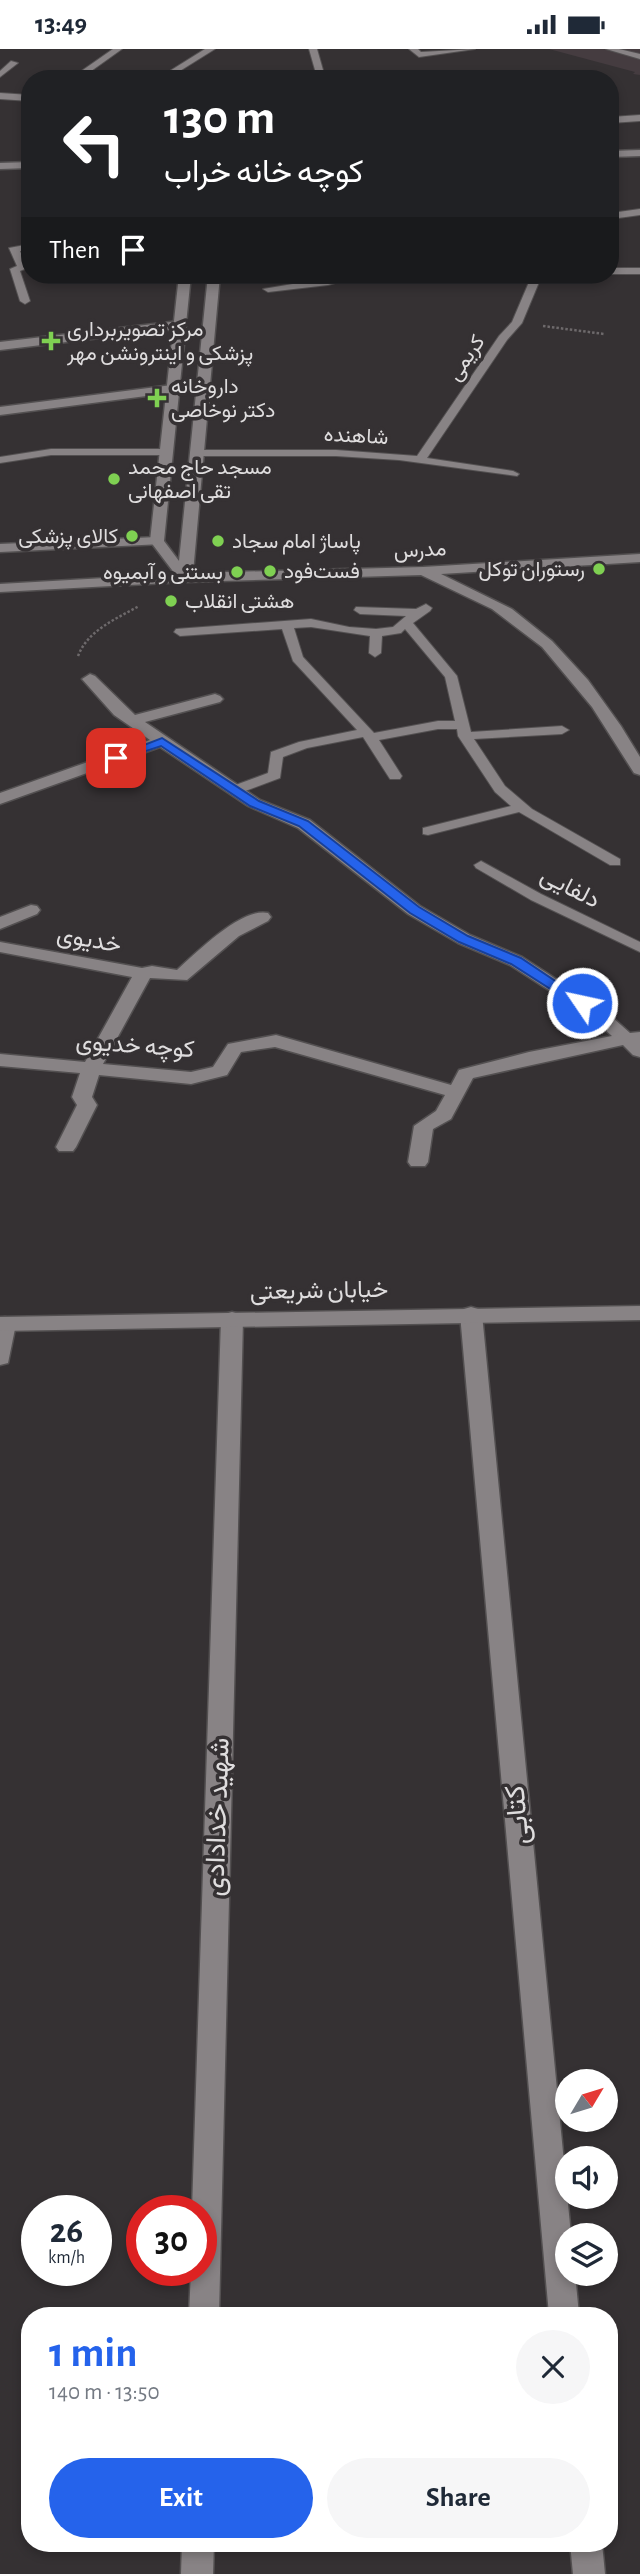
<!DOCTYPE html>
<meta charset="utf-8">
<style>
:root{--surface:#fff;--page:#f6f6f7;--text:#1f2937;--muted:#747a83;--accent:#2563eb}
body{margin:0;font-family:"Alegreya Sans",Vazirmatn,sans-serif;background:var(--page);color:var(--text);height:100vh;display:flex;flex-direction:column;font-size:26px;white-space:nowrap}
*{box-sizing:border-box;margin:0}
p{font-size:23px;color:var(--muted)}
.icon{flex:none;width:38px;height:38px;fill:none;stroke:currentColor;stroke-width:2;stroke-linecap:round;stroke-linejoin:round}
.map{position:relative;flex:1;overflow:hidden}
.side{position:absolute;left:21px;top:2258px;width:597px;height:245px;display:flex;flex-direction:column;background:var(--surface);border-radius:28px;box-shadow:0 4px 10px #0003}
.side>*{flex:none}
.hud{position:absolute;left:21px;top:21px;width:598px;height:214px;border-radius:28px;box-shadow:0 4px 10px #0003;background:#202124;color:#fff;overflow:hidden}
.needle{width:46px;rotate:52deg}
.tools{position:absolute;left:555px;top:2020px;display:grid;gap:14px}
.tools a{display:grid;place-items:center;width:63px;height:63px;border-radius:50%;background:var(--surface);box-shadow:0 4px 10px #0003;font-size:35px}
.speed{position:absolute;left:21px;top:2146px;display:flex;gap:14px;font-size:35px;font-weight:700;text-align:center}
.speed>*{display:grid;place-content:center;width:91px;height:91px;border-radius:50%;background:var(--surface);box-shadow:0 4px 10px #0003;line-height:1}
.speed small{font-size:18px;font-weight:400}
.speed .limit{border:10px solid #d22;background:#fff;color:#111}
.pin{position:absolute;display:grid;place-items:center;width:60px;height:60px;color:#fff;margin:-30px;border-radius:14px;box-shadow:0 4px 10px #0006}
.me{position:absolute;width:77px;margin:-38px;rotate:304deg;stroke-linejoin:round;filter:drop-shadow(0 0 5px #0008)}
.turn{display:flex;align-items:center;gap:24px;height:147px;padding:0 28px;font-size:32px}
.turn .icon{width:91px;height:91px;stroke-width:2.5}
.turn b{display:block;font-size:49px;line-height:60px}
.then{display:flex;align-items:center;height:66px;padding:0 28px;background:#0003;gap:14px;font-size:26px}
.round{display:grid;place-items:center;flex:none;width:74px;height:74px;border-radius:37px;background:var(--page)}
.head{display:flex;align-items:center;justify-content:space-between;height:119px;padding:0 28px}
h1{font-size:42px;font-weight:700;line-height:52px;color:var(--accent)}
.button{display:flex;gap:14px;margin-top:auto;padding:14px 28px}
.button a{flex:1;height:80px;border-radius:42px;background:var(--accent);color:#fff;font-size:28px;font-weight:700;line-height:80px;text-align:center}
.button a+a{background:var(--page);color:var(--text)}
.status{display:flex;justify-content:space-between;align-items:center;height:49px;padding:0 35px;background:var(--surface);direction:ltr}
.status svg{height:19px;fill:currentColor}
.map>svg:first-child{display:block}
.built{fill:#453c40}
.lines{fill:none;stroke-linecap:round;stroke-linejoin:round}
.lane-casing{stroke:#535051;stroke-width:2}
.street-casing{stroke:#535051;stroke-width:3}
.secondary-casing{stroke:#535051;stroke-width:3}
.path{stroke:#6d696b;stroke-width:2.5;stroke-dasharray:2.5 2;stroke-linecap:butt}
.lane{fill:#888385;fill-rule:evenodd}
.street{fill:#888385;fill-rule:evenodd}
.secondary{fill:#888385;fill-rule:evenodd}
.route{fill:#2563eb;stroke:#184099;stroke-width:2}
.poi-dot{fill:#7fd052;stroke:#353133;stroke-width:2.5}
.labels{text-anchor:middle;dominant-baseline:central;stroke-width:7;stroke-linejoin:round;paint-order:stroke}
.far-poi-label{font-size:21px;fill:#dfddde;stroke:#353133;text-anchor:start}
.far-street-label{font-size:21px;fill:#dfddde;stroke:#353133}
.street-label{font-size:24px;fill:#dfddde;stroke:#353133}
.near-street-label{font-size:28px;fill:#dfddde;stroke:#353133}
</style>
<div class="status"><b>13:49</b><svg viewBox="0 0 49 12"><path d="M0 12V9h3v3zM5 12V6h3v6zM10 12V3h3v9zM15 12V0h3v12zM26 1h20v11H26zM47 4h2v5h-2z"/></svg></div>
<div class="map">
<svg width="640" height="2525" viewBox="0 0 640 2525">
<rect width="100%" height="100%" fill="#353133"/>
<!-- built -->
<polygon class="built" points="549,0 640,0 640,26 633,25 635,23"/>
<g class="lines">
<defs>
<g id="lane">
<polygon points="113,0 122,0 80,30 70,30"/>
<polygon points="205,0 215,0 167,30 157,30"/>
<polygon points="309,0 317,0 323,21 330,30 321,30 315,21"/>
<polygon points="409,0 418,0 421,3 475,0 419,8"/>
<polygon points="606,0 619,0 640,5 640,10"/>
<polygon points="11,12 18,14 0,28 0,22"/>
<polygon points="0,44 30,46 30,52 0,50"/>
<polygon points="640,66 640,72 611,74 611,68"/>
<polygon points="640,160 640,166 611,170 611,164"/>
<polygon points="30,195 30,201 20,202 27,219 20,222 30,252 25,255 20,252 10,220 17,217 9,199"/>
<rect x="611" y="219" width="29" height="6"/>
<polygon points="346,226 363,226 328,236 268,243 263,240"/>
<polygon points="532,226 542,226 522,274 507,291 427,409 513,422 519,425 517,427 399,411 336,407 196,407 190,404 196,401 336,401 417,407 499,287 512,273"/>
<polygon points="51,400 165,400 171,403 165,406 51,406 0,414 0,408"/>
<path d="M426,555L432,559L430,562L413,574L457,627L471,683L562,677L569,681L562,685L474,690L505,737L532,760L620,810V816H610L519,763L428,786L423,785V779L511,757L495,743L458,687L457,680H438L379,691L402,727L400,730H390L363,688L307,699L283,708L280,729L240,744H230V738L268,724L271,703L299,693L357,681L293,612L282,580L180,587L174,583L176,580L311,570L349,578L376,580L393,578L406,567L360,565L354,561L356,558L416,560ZM311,578L370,587L369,604L375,608L381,604L382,587L401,584L405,580L445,628L455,672H438L374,684L303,608L294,579Z"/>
<polygon points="481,812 541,845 640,893 640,903 531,851 476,819 474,816"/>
</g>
<g id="street">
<polygon points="179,272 185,276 183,279 0,301 0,293"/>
<polygon points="172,336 178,340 177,343 0,366 0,358"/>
<polygon points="157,488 164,492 162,495 0,503 0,495"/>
<path d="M90,625L95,627L135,666L215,645L220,647L223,650L220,653L145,673L260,751L310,771L420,857L470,886L522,908L604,961L630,984L640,983V1008L633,1006L623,996L473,1029L451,1070L433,1080L428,1113L425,1117H411L408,1113L414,1077L436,1062L445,1046L275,998L241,1003L227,1026L191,1035L99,1026L92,1048L97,1056L76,1098L73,1102H59L56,1098L77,1056L72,1048L80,1024L0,1017V1005L85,1013L132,928L0,903V893L142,919L152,917L177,921C196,904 242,858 268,864L271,868L268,872L239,887L187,931L150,929L103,1015L191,1023L213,1018L228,995L276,986L451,1036L459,1021L529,1003L612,987L592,969L510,916L458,894L408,865L298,779L248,757L160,698L0,755V744L150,691L114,666L82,630Z"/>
<polygon points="31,856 37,857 40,861 37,865 0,880 0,868"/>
<polygon points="471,1258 478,1260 482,1265 571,2186 567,2186 567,2224 575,2224 579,2266 549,2266 460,1265 464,1260"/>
<polygon points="232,1263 239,1265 243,1270 219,2266 189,2266 191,2221 201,2221 201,2161 192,2161 221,1270 225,1265"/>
<polygon points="5,1268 12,1270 16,1275 8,1314 0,1316 0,1269"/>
<polygon points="182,2494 214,2494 213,2525 181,2525"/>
<polygon points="570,2494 602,2494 605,2525 573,2525"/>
</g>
<g id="secondary">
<polygon points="640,101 640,107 611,108 611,102"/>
<polygon points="30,113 30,119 0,120 0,114"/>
<polygon points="179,226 191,226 164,492 179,512 208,226 220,226 193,524 423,518 640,505 640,513 441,525 512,560 552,592 588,631 621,677 640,708 640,726 634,724 592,658 542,598 492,560 421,526 185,533 0,543 0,535 175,525 150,492"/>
<polygon points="640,1257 640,1271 0,1282 0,1268"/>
</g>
</defs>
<!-- lane casing -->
<use href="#lane" class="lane-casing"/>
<!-- street casing -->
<use href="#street" class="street-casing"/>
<!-- secondary casing -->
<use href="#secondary" class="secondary-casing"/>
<!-- path -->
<g class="path">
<polyline points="543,277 604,285"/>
<path d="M78,607C88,581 116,570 139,557"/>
</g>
<!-- lane -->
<use href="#lane" class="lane"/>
<!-- street -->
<use href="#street" class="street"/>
<!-- secondary -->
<use href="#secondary" class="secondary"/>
</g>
<!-- route -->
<polygon class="route" points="162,689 259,752 308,772 419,858 468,887 521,909 588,954 586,957 577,957 511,915 459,893 410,864 299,777 250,757 161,697 116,712 110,709"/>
<!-- markers -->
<g class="poi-dot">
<path d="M47.5 281.5h7v7h7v7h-7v7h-7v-7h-7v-7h7z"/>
<path d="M153.5 338.5h7v7h7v7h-7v7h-7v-7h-7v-7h7z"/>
<circle cx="114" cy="430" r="7"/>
<circle cx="132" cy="487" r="7"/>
<circle cx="218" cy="492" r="7"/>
<circle cx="599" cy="520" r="7"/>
<circle cx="270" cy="522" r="7"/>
<circle cx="237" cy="523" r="7"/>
<circle cx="171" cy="552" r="7"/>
</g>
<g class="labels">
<!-- far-poi labels -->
<g class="far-poi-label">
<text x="67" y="280">مرکز تصویربرداری<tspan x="67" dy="24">پزشکی و اینترونشن مهر</tspan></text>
<text x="171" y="337">داروخانه<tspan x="171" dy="24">دکتر نوخاصی</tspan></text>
<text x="128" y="418">مسجد حاج محمد<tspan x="128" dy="24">تقی اصفهانی</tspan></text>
<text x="118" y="487" text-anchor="end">کالای پزشکی</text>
<text x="232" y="492">پاساژ امام سجاد</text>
<text x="585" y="520" text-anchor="end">رستوران توکل</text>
<text x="284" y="522">فست‌فود</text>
<text x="223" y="523" text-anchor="end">بستنی و آبمیوه</text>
<text x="185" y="552">هشتی انقلاب</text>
</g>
<!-- far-street labels -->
<g class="far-street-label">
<text transform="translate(466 309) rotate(-56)">کریمی</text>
<text transform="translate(356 387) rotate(3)">شاهنده</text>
<text transform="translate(420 501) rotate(-3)">مدرس</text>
</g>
<!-- street labels -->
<g class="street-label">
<text transform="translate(570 839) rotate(27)">دلفایی</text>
<text transform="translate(89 891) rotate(10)">خدیوی</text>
<text transform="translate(135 997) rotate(4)">کوچه خدیوی</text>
<text transform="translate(319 1242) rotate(-1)">خیابان شریعتی</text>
</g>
<!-- near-street labels -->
<g class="near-street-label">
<text transform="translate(518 1766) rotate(-95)">کتابی</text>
<text transform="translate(218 1768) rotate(-88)">شهید خدادادی</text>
</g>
</g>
</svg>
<div class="tools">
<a><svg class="needle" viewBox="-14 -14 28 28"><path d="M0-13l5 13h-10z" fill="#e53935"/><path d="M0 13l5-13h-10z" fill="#747a83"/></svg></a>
<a><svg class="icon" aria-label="sound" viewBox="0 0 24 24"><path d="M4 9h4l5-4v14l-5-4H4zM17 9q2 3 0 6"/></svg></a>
<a><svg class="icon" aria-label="layers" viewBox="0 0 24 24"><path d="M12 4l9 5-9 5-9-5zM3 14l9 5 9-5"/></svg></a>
</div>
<div class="speed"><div>26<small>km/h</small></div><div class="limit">30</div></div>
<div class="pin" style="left:116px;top:709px;background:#d93025"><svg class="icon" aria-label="arrive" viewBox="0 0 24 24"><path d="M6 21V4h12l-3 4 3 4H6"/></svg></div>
<svg class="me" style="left:582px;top:954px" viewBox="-20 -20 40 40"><circle r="17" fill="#2563eb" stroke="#fff" stroke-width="3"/><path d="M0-11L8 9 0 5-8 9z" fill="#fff"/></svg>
<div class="hud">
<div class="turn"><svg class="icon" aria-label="left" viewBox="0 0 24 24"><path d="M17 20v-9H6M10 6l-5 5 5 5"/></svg><div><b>130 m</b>کوچه خانه خراب</div></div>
<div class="then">Then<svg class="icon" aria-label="arrive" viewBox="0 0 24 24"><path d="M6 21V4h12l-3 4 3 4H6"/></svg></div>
</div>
<section class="side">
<div class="head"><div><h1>1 min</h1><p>140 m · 13:50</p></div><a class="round"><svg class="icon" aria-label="close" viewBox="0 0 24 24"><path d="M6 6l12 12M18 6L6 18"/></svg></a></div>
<div class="button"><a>Exit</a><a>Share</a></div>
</section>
</div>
